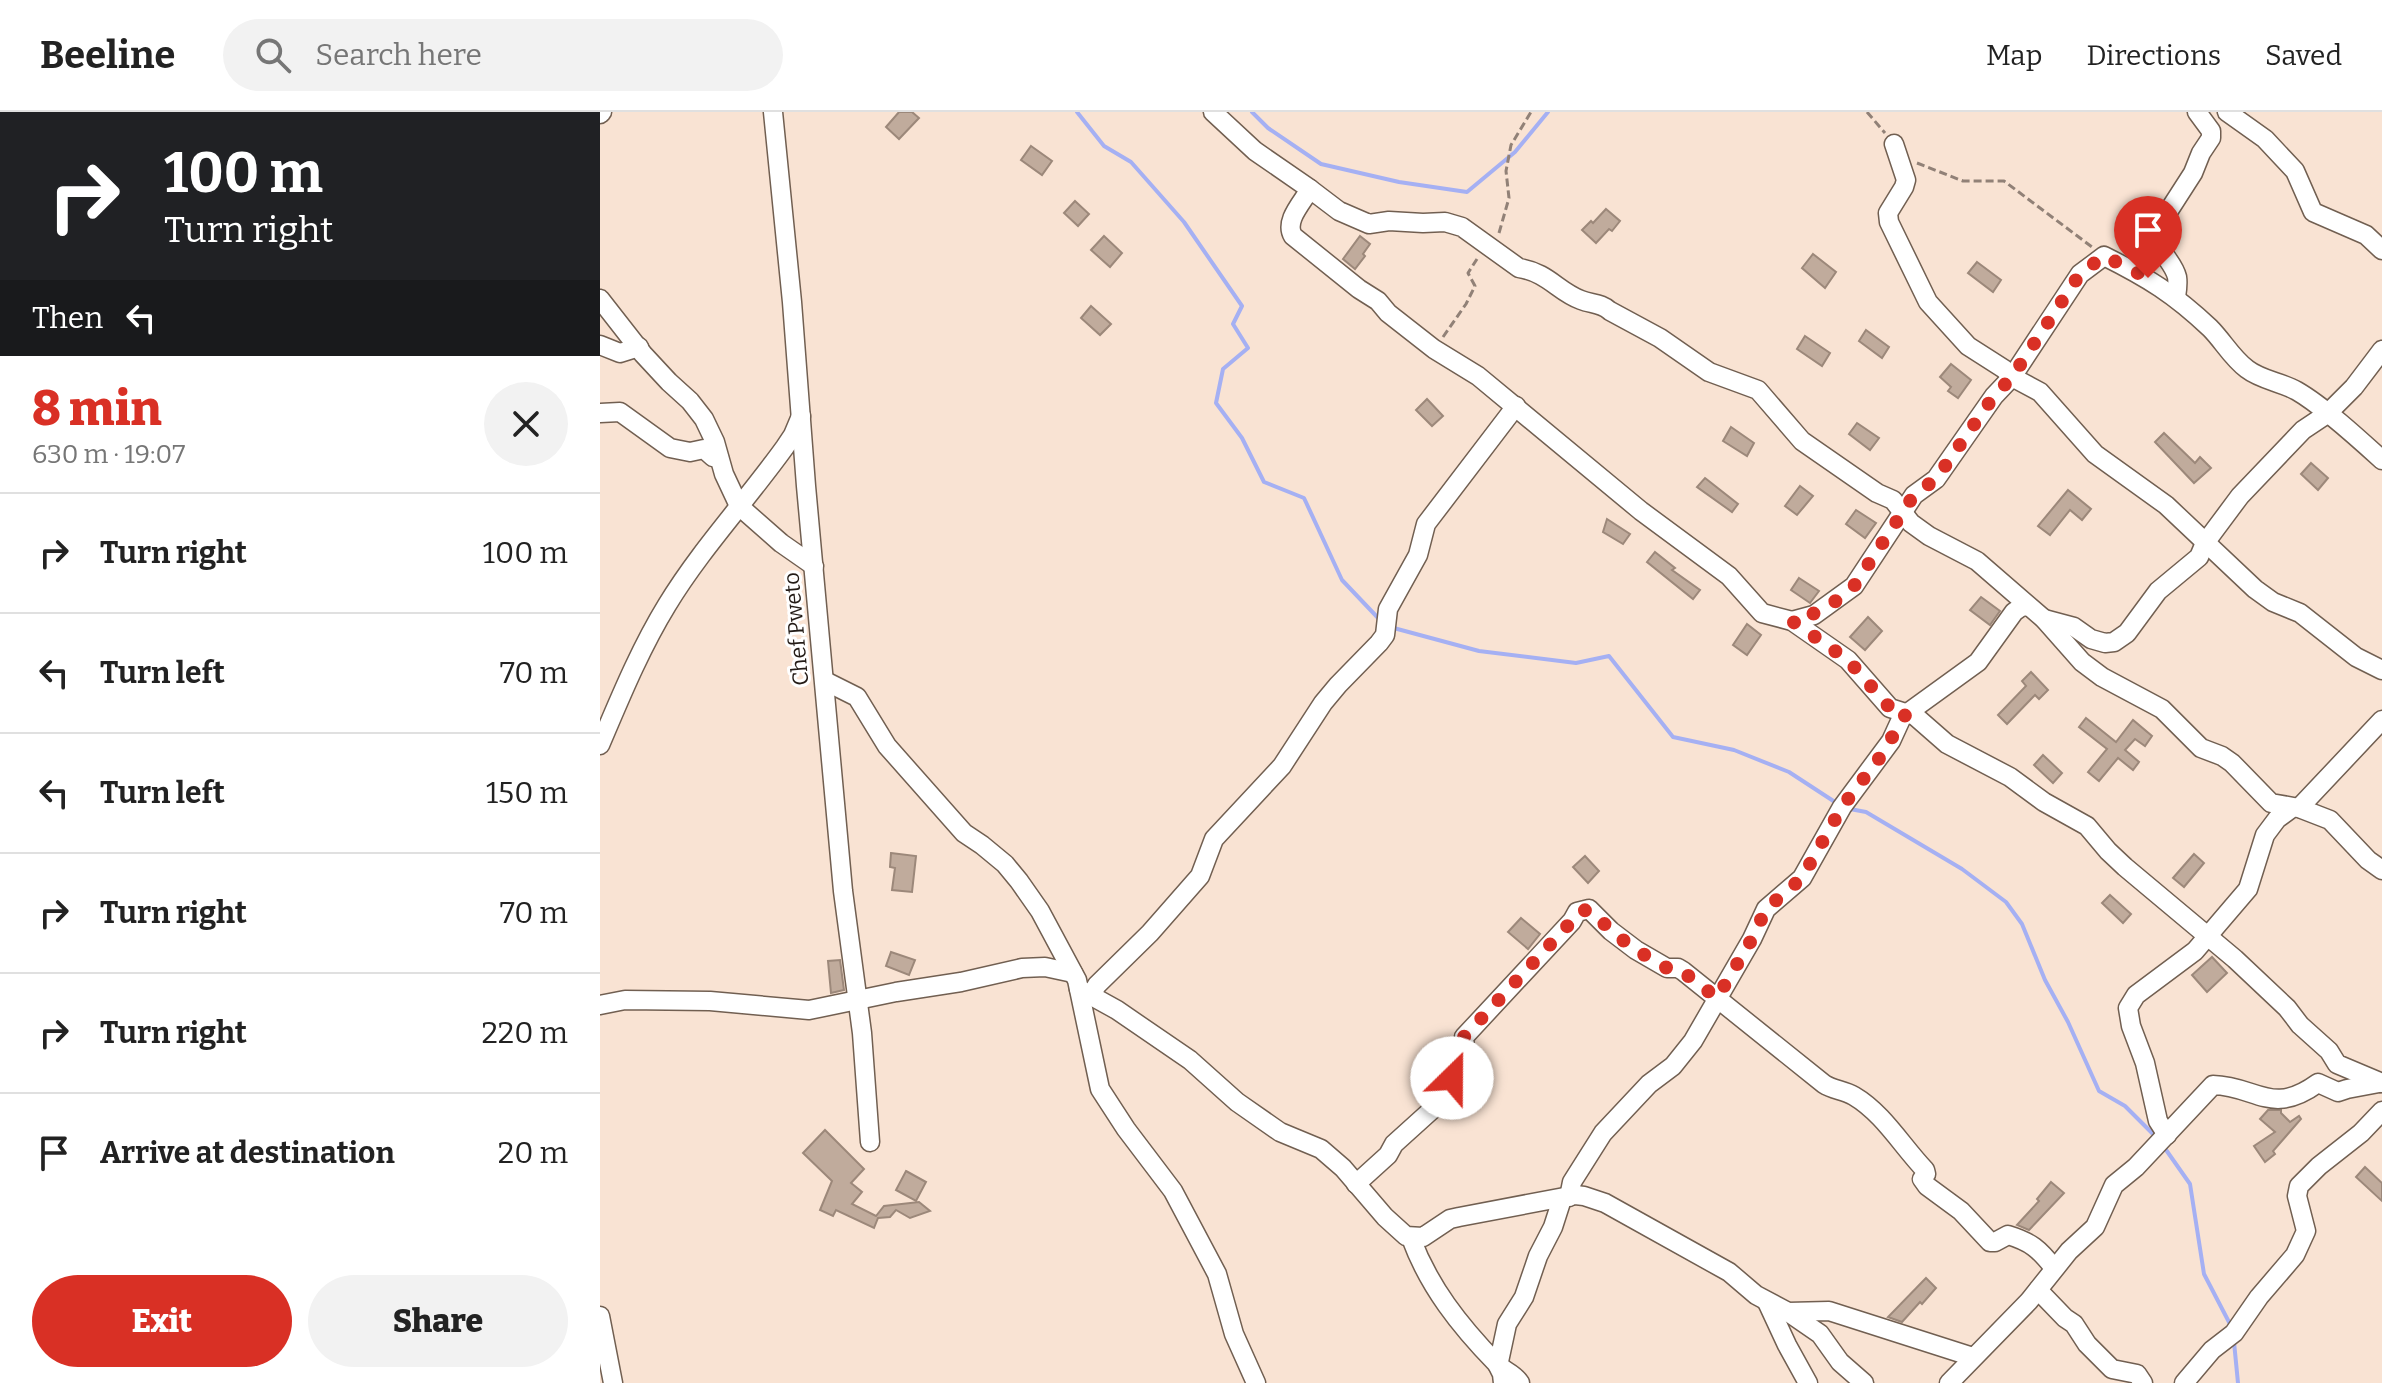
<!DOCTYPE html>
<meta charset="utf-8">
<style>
:root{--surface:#fff;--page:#f2f2f2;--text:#222;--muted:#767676;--line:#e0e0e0;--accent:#d93025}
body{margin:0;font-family:Bitter,serif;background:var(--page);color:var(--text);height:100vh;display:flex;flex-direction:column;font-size:30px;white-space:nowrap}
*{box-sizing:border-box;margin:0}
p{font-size:26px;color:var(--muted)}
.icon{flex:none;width:44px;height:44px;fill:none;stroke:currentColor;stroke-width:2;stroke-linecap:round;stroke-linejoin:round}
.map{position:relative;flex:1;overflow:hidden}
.drawer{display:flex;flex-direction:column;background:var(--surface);width:600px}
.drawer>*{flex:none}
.hud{background:#202124;color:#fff;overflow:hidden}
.pin{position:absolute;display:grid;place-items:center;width:68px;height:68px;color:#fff;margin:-82px -34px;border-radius:50% 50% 50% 0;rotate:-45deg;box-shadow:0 0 8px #0007}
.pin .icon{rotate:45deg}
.me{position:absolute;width:88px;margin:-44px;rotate:23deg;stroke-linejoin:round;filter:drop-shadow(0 0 6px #0008)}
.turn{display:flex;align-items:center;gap:28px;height:168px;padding:0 32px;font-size:36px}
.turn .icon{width:104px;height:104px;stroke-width:2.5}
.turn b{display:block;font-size:56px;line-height:68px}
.then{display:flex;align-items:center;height:76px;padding:0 32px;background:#0003;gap:16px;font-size:30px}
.round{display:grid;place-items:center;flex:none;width:84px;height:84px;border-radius:42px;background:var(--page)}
.summary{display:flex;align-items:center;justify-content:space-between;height:136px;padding:0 32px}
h1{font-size:48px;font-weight:800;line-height:60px;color:var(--accent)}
.action{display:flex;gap:16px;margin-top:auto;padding:16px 32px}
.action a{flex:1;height:92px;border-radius:48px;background:var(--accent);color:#fff;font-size:32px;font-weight:800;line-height:92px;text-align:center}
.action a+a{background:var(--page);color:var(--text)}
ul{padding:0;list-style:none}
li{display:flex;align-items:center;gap:24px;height:120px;padding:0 32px;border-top:2px solid var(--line)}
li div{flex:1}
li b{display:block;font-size:30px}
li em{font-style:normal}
header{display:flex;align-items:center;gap:48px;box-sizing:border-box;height:112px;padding:0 40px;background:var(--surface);border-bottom:2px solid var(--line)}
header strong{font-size:38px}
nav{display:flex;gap:44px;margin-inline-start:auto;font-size:28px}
.search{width:560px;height:72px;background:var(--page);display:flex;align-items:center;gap:20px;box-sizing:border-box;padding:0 28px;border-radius:44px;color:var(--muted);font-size:30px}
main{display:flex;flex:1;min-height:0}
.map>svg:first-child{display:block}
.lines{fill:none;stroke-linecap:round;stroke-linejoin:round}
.stream{stroke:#a5b0f3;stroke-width:4}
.building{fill:#c0ab9c;stroke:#9c887a;stroke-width:2}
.minor-casing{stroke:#715f51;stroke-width:21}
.path{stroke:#918177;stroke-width:3;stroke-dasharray:8 4;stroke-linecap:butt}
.minor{stroke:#fff;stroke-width:18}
.route{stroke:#d93025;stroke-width:14;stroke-dasharray:0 25.2}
.labels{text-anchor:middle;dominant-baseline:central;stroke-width:6;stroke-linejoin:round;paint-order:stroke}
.street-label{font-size:22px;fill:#231b16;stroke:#fff}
</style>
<header>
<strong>Beeline</strong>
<div class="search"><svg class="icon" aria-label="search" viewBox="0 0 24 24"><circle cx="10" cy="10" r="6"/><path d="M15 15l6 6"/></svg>Search here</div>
<nav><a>Map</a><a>Directions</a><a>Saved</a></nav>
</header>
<main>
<section class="drawer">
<div class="hud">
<div class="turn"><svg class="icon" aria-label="right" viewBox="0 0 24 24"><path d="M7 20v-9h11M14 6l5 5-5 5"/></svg><div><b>100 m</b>Turn right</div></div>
<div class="then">Then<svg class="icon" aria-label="left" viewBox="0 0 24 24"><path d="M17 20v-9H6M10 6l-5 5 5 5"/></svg></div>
</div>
<div class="summary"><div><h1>8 min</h1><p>630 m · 19:07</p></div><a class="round"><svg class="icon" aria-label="close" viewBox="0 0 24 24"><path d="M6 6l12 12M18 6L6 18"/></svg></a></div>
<ul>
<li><svg class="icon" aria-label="right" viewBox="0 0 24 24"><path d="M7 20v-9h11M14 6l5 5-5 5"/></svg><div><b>Turn right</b></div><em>100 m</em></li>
<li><svg class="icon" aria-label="left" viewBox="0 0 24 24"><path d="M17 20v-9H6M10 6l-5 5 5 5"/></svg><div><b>Turn left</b></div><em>70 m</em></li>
<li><svg class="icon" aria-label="left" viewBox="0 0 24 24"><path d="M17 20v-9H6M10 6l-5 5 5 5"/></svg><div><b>Turn left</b></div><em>150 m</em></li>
<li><svg class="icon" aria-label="right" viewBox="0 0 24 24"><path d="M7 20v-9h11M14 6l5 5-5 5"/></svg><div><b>Turn right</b></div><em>70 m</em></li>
<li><svg class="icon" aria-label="right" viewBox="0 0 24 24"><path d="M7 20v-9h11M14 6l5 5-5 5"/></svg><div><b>Turn right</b></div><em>220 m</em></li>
<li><svg class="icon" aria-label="arrive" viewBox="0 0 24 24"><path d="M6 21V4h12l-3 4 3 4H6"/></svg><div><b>Arrive at destination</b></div><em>20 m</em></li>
</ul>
<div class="action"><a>Exit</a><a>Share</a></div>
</section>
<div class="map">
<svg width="1782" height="1271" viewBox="0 0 1782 1271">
<rect width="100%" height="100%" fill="#f9e3d3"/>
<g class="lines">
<!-- stream -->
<g class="stream">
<polyline points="477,0 504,34 531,50 584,110 642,194 633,212 648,236 623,257 616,291 642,326 664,370 704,386 742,468 780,508"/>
<polyline points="652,0 668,16 721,52 799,70 867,80 915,40 948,0"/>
<polyline points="790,515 879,539 976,551 1009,544 1073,625 1134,638 1189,660 1238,692"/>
<polyline points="1250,697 1266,700 1362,757 1406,790 1422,812 1445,868 1468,910 1499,979 1525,994 1556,1025"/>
<polyline points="1564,1035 1590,1072 1604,1162 1631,1214"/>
<polyline points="1634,1230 1638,1271"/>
</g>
</g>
<!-- building -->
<g class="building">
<polygon points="299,0 312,0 319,6 299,27 286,15"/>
<polygon points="431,34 452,49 442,63 421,48"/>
<polygon points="475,89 489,102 478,114 464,101"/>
<polygon points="1006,97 1020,109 1012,119 1009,117 996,131 982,118 991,109 993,111"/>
<polygon points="504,124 522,141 510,155 491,138"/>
<polygon points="760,124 770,132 763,142 765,144 755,157 743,147"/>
<polygon points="1213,142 1236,160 1225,176 1202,156"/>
<polygon points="1377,150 1401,168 1393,180 1368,161"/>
<polygon points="491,194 511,212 500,223 481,206"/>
<polygon points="1266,218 1289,235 1282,246 1259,229"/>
<polygon points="1205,224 1230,241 1222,254 1197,237"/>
<polygon points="1351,252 1371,268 1358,286 1348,279 1351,275 1340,265"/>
<polygon points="827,287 843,304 832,314 816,298"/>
<polygon points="1257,311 1279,326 1270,338 1249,322"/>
<polygon points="1131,315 1154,331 1147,344 1123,329"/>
<polygon points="1564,321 1595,351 1600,345 1611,356 1594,371 1555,330"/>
<polygon points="1711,351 1728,366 1718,378 1701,362"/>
<polygon points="1105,366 1138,392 1132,400 1097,375"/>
<polygon points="1200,374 1213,384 1197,403 1185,394"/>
<polygon points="1468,378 1491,397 1482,408 1470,398 1450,423 1438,414"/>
<polygon points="1256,398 1276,411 1265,426 1246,412"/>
<polygon points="1007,407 1030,422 1023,432 1003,420"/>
<polygon points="1055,440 1075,456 1072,458 1100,478 1093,487 1047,450"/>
<polygon points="1199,466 1219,479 1210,491 1191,478"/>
<polygon points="1381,485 1400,499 1390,513 1370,498"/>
<polygon points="1268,505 1282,519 1265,538 1250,525"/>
<polygon points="1147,512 1161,523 1147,543 1133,533"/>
<polygon points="1431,560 1448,578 1439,587 1435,583 1407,612 1398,603 1426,574 1422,569"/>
<polygon points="1486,606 1516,630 1533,608 1552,624 1545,634 1535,627 1525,638 1539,650 1533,658 1518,646 1499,669 1488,660 1507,637 1479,615"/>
<polygon points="1443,643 1462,661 1453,671 1434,653"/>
<polygon points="291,741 316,744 312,780 292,778 295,756 290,755"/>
<polygon points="1594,742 1604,751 1584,775 1573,766"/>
<polygon points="985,744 999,759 988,771 973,755"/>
<polygon points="1510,783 1531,802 1523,811 1502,791"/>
<polygon points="921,806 940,822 928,837 908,820"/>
<polygon points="291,840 315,848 309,863 286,854"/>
<polygon points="1612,845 1627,861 1607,880 1592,863"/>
<polygon points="240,848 244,878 231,881 228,849"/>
<polygon points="1668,998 1681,998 1681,1001 1690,1010 1699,1004 1701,1007 1673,1039 1675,1042 1665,1050 1654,1034 1675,1020 1660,1007"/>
<polygon points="225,1018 264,1057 251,1071 262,1080 252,1092 276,1104 284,1094 319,1090 330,1099 310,1106 296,1098 290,1105 278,1106 274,1116 236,1098 233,1104 220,1098 232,1069 203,1041"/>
<polygon points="1765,1055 1782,1071 1782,1089 1756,1065"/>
<polygon points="306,1059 326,1070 316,1089 296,1078"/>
<polygon points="1451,1070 1464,1081 1429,1118 1417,1113 1439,1089 1437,1087"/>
<polygon points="1326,1166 1336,1176 1322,1192 1320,1190 1302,1210 1288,1205"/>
</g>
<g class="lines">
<defs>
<g id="minor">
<polyline points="173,0 192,190 206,374 243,779 262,921 270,1030"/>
<path d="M613,0L655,39L710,77C702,91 684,109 693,124L759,177L778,189L788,201L834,237L878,264L1041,399L1129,464L1162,501L1192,509L1248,548L1290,596L1315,604L1347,632L1410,665L1444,690L1487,714L1508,739L1525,755L1635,847L1687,896L1700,913L1729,939L1737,952L1782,971"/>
<polyline points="1627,0 1665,27 1695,59 1713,100 1766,123 1782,138"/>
<polyline points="0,2 2,0"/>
<polyline points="1294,32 1306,68 1304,75 1288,101 1289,110 1328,190 1368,234 1404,257 1412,265 1440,280 1495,342 1566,393 1655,477 1673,490 1700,501 1756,545 1782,558"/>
<path d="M710,77L739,99L769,112L789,109L823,111L845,110L862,115L919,156C949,161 957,179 981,188C991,192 1002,191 1010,199L1060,226L1109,260L1158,278L1202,329L1277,381L1293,388L1311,411L1329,424L1377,449L1444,507L1482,550L1502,565L1562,597L1601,636L1622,644L1632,651L1671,691L1699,696L1730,708L1768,748L1782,758"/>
<path d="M1576,185C1577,179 1578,171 1577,165C1573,148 1554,138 1557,117L1593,61L1601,41L1611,26V19L1597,0"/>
<polyline points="0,187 43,242 69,270 90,289 104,307 115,330 124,362 139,394 181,431 214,454"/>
<polyline points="0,233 20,241 39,235"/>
<polyline points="0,301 20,300 70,336 90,340 104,337 113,345 119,346"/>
<polyline points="1444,507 1474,515 1491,527 1505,531 1514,530 1527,521 1558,479 1599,445 1605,431 1640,384 1703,318 1727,302 1754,275 1782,238"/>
<path d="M1192,509L1214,503L1254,474L1314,383L1336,367L1394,284L1412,265L1480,162L1504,144C1548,166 1574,182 1610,216C1623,229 1632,246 1647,257C1661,268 1681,270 1697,279C1723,294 1759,327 1782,348"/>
<polyline points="225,569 257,585 287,634 364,721 382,733 405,752 419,769 440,799 477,868 500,977 526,1017 573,1079 617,1162 634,1222 656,1271"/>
<path d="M0,633C20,586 40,537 67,493C101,437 147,388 185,335L193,323L201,304"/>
<polyline points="1699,696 1782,608"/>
<polyline points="479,877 517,898 590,948 637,990 680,1020 721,1037 743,1056 785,1105 806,1124 823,1125 850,1107 859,1105 975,1083 984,1084 1005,1091 1129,1160 1156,1183 1188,1200 1229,1199 1373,1245"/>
<polyline points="491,883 497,873 550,821 600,764 614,727 682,654 723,591 738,573 779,531 785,523 788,497 818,443 826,412 916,294"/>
<polyline points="0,893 25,888 110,889 209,898 296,880 361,870 422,856 445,855 473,861"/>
<polyline points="1567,1023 1558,1009 1545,951 1531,914 1528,896 1536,883 1595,839 1648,777 1665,723 1677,707 1692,696"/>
<path d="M756,1072L788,1043L794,1032L856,976L852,966L861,955L856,944L865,936L864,925L972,809L977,800L989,797L1011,819L1036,838L1067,856H1078L1083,859L1224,972C1233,978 1244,978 1254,984C1283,1001 1302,1034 1325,1058L1326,1062L1322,1067L1327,1074L1361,1099L1390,1130H1395L1408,1123C1431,1130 1439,1137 1454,1156"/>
<polyline points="969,1085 972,1070 1003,1021 1049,972 1073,954 1093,929 1152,827 1166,797 1202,766 1242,695 1291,629 1302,605 1378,550 1414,500 1421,495 1427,494"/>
<path d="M811,1126C829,1175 860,1214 896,1251C903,1259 914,1261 920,1271"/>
<polyline points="1438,1178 1465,1206 1474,1212 1487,1232 1512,1257 1537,1262 1543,1271"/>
<polyline points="1167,1190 1187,1233 1208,1271"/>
<polyline points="1188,1200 1220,1222 1240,1250 1264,1271"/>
<polyline points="0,1204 13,1271"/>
<polyline points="903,1271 902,1262 898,1254 907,1212 924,1185 938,1144 953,1115 962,1087"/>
<path d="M1349,1271L1429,1189L1469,1139L1495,1115L1514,1073L1536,1055L1613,973C1657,974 1671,1005 1718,971L1738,980L1747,977L1779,971"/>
<polyline points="1584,1271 1612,1238 1634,1221 1659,1185 1695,1143 1706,1119 1697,1084 1699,1074 1719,1054 1761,1021 1782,999"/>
</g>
</defs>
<!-- minor casing -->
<use href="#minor" class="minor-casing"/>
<!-- path -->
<g class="path">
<polyline points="1267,0 1285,21"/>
<polyline points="1317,51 1363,69 1404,69 1492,135"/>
<polyline points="899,121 909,86 906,59 911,33 931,0"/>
<polyline points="843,225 866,192 875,174 868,161 877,147"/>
</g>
<!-- minor -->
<use href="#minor" class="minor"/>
</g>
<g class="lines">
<!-- route -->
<path class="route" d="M852,966L861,955L856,944L866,933L863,928L864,925L972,809L981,798L992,799L1011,819L1036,838L1067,856H1078L1117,886L1152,827L1166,797L1202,766L1242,695L1281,644L1307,600L1290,596L1248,548L1192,509C1216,503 1236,491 1254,474L1314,383L1336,367L1394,284L1412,265L1480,162L1504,144L1548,166"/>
</g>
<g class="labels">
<!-- street labels -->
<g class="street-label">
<text transform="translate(196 517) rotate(-95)">Chef Pweto</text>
</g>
</g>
</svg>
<div class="pin" style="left:1548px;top:166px;background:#d93025"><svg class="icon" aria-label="arrive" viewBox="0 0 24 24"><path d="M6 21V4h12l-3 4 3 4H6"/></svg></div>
<svg class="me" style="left:852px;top:966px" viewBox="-20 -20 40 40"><circle r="19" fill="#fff"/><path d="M0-13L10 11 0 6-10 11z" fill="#d93025"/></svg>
</div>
</main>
